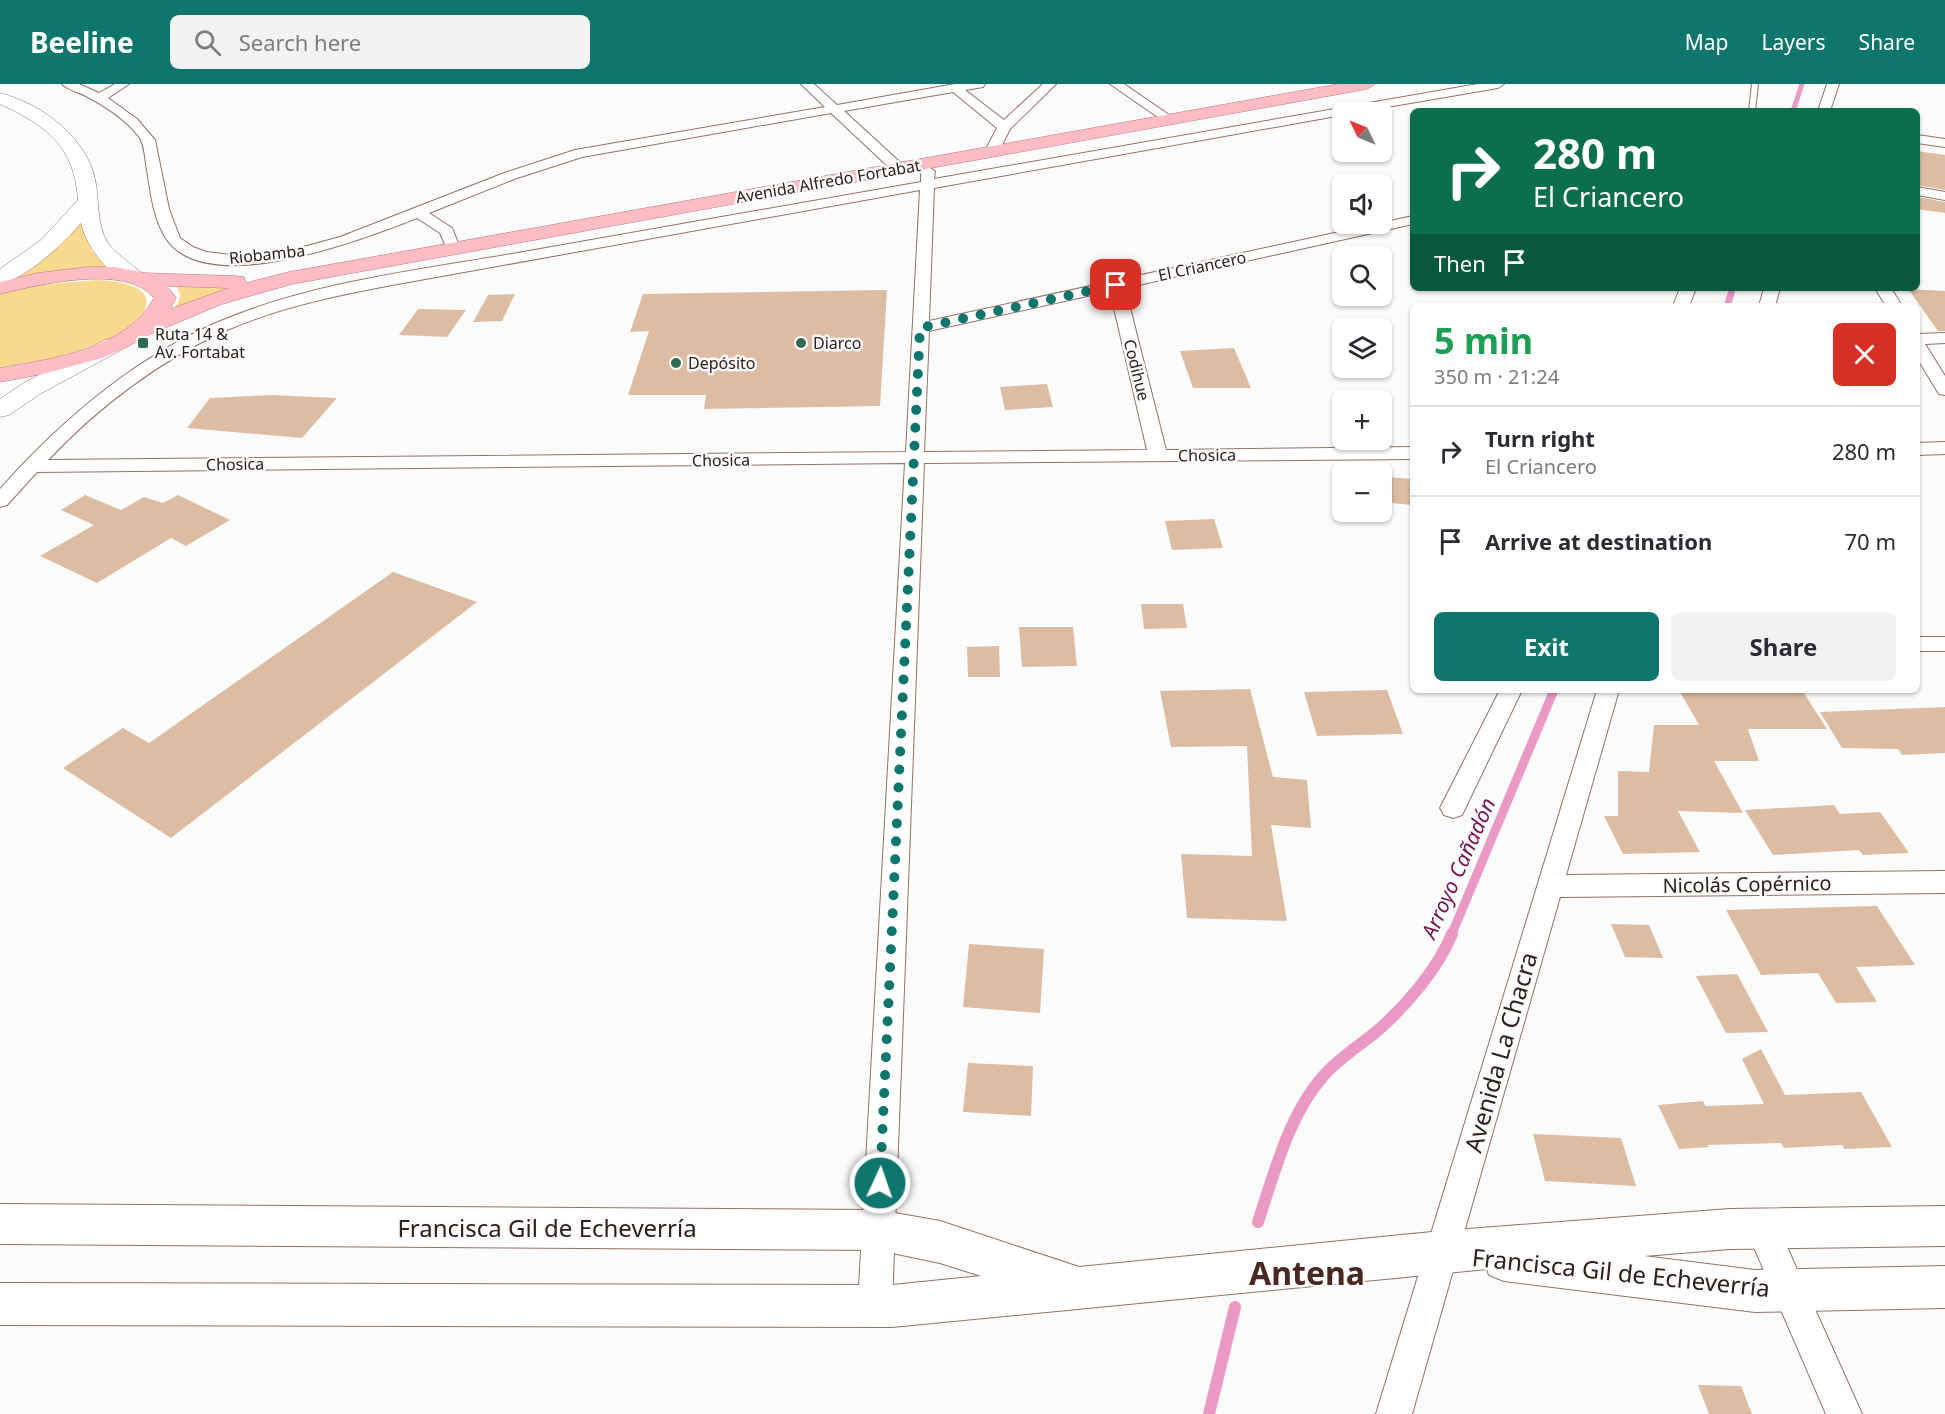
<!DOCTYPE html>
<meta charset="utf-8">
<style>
:root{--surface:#fff;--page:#f2f2f3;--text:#2b2b33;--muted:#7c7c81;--line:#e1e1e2;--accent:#0f766e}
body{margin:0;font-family:"Noto Sans",sans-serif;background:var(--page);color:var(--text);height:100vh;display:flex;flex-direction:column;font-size:22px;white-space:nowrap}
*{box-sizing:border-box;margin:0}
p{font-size:20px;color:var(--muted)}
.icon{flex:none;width:33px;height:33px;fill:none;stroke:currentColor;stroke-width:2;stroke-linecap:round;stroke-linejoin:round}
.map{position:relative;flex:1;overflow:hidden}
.sheet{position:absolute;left:1410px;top:219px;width:510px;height:390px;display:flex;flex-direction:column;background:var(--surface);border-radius:9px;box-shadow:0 2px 4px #0004}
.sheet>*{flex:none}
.top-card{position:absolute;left:1410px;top:24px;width:510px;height:183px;border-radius:9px;box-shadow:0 2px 4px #0004;background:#0b6e4f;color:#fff;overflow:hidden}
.needle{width:39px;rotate:313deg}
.buttons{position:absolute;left:1332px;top:18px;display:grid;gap:12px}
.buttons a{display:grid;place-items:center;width:60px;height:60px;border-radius:9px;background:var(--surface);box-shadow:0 2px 4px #0004;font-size:30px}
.pin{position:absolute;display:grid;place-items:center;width:51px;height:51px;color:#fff;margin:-26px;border-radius:12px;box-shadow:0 3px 9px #0006}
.me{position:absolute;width:66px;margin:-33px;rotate:3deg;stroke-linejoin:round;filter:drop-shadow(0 0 4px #0008)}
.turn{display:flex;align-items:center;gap:21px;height:126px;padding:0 24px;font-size:27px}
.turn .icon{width:78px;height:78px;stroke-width:2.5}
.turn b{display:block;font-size:42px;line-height:51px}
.then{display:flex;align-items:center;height:57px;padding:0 24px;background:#0003;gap:12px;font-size:22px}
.round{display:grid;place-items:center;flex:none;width:63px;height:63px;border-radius:9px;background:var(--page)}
.summary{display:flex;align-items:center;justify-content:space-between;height:102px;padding:0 24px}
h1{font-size:36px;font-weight:700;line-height:45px;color:#1e9e55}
.cta{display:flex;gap:12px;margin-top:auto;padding:12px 24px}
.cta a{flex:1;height:69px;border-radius:9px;background:var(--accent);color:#fff;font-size:24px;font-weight:700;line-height:69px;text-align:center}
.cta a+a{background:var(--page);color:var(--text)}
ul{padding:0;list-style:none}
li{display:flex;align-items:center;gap:18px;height:90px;padding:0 24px;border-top:2px solid var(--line)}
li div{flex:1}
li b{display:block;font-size:22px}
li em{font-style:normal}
header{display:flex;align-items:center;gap:36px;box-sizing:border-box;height:84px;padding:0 30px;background:var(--accent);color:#fff}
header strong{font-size:28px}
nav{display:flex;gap:33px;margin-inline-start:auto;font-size:21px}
.search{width:420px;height:54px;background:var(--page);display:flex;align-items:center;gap:15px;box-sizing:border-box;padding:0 21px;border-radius:9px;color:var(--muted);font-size:22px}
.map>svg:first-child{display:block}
.green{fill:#f9d98d}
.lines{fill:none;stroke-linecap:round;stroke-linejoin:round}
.stream-far3{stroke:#ea99c5;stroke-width:5}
.stream-far2{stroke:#ea99c5;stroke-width:7}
.stream-far1{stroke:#ea99c5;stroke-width:9}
.stream{stroke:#ea99c5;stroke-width:12}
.building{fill:#dcbda3}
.service-casing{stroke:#957065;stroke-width:2}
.minor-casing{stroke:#957065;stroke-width:2}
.tertiary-casing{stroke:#957065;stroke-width:2}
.secondary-casing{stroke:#957065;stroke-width:1}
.trunk-casing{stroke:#b57a7f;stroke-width:1}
.service{fill:#fff;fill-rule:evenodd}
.minor{fill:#fff;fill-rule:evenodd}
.tertiary{fill:#fff;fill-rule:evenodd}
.secondary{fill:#fff;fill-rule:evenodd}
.trunk{fill:#febcc4;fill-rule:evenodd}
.route{stroke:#0f766e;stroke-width:10;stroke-dasharray:0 18}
.poi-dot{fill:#336b52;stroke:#fbfbfb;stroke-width:2}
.labels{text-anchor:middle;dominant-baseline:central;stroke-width:5;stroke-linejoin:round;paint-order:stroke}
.far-street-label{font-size:16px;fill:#2f201c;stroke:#fbfbfb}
.far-poi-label{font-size:16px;fill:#2f201c;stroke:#fbfbfb;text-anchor:start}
.street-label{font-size:20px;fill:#2f201c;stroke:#fbfbfb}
.water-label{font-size:21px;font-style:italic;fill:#721452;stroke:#fbfbfb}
.near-street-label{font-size:24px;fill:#2f201c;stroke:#fbfbfb}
.near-district-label{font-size:32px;font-weight:bold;fill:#482820;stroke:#fbfbfb}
</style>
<header>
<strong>Beeline</strong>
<div class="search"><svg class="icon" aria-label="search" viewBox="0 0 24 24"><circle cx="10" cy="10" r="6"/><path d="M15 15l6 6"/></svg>Search here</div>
<nav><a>Map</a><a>Layers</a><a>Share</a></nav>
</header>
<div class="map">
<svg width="1945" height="1330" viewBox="0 0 1945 1330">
<rect width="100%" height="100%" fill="#fbfbfb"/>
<!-- green -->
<g class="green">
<polygon points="81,139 92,167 111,184 45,188 2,198 55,165"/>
<path d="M97,196C172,199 153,237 99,259C68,272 34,279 0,283V210L40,201Z"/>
<polygon points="177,203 230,204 175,225 181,212"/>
</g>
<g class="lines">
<!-- stream-far3 -->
<g class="stream-far3">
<polyline points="1793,27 1802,0"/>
<polyline points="1731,211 1733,204"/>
</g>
<!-- stream-far2 -->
<polyline class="stream-far2" points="1727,222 1731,210"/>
<!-- stream-far1 -->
<polyline class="stream-far1" points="1451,852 1554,606"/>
<!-- stream -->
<g class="stream">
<path d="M1258,1138C1275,1087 1289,1029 1326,989C1341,973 1360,961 1376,948C1405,923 1437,886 1452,850"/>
<polyline points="1209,1330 1235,1223"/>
</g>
</g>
<!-- building -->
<g class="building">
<polygon points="1917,67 1945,71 1945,106 1917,101"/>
<polygon points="1917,113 1945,118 1945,129 1917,125"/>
<polygon points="1908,205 1945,207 1945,247 1938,247"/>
<polygon points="887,206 880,322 704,325 706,311 628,311 649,247 630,248 643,210"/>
<polygon points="515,210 502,237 473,238 488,211"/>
<polygon points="418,225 466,226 447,253 399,251"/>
<polygon points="1234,264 1251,304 1193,304 1180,267"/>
<polygon points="1047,300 1053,323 1005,326 1000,303"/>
<polygon points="272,311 337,314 302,354 187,344 210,314"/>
<polygon points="1387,393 1413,395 1413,421 1391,419"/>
<polygon points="85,411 121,426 144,413 163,419 178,411 230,436 186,462 171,454 97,499 40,472 94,441 61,426"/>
<polygon points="1214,435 1223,464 1172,466 1165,437"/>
<polygon points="393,488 477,518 171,754 63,684 123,644 149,659"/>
<polygon points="1141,520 1183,520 1187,544 1144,545"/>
<polygon points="1019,543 1073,543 1077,582 1022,583"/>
<polygon points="999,562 1000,593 968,593 967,563"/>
<polygon points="1250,605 1273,693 1307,696 1311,744 1271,741 1287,837 1187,834 1181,770 1252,772 1247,662 1171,663 1160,607"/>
<polygon points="1387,606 1403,650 1317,652 1304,608"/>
<polygon points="1679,606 1802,606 1827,645 1748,645 1759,677 1714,677 1743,729 1678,727 1700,768 1623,770 1604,732 1618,732 1618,687 1649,688 1654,641 1699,641"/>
<polygon points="1945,623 1945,669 1902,671 1898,665 1842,664 1820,628"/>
<polygon points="1834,721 1840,730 1880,728 1909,769 1863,771 1859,766 1773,771 1745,726"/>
<polygon points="1877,822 1915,881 1856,883 1877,918 1836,919 1818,889 1761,891 1726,826"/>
<polygon points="1611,840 1649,841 1663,874 1625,873"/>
<polygon points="969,860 1044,865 1040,929 963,923"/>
<polygon points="1737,890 1768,948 1726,949 1696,892"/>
<polygon points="1761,965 1785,1011 1861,1008 1892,1063 1844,1065 1842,1061 1784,1064 1781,1059 1707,1061 1709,1063 1679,1065 1658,1021 1703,1017 1705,1022 1764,1020 1742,975"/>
<polygon points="968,979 1033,982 1031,1032 963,1028"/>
<polygon points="1533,1050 1621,1054 1636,1102 1545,1097"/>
<polygon points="1698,1301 1741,1302 1752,1330 1709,1330"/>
</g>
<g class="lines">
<defs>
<polygon id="service" points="1752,0 1758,0 1755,27 1749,27"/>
<g id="minor">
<path d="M62,0H79L99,9L115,0H129L108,14L137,35L155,56L169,125L180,154L193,163L206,168L240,172L296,165L340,153L507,88L575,66L825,23L801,0H814L837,21L955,0H985L983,3L965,6L1004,36L1043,0H1056L1010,45L999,67L992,71L985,67L997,44L953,8L844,27L903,81L905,84L903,87H893L831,29L582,73L517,94L429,129L452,144L460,164L458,167H448L440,149L417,134C364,155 201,218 164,151C152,130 150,103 146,80C145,72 144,61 140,54C127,36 105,22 86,12C78,8 68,6 62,0Z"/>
<polygon points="1110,0 1124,0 1175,35 1169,39 1165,38"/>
<path d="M1478,0H1504L1498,4L1358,28H1342V31L934,104L929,237L1413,132V140L1125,204L1166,366L1413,363V375L924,379L892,1221L887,1233L875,1238L863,1233L858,1221L905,379L37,388L7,421L0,423V405C60,338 131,276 216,239C309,199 413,187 512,170C648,146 784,122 921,98V87L928,83L935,87L934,95ZM920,106L906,368L48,376C98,323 160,276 227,246C283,222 343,210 403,199ZM1110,207L1147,366L924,368L929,247Z"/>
<polygon points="1827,0 1839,0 1830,27 1818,27"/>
<polygon points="1917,51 1945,55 1945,63 1917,59"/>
<polygon points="1917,103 1945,108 1945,116 1917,111"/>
<polygon points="1680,204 1696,204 1689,222 1673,222"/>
<polygon points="1764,204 1780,204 1775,222 1759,222"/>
<polygon points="1875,204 1891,204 1902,222 1886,222"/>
<polygon points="1945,249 1945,259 1925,260 1945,292 1945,311 1939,310 1917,274 1917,250"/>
<polygon points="1945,358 1945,370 1917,371 1917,359"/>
<rect x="1917" y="553" width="28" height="14"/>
<polygon points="1500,606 1522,606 1462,731 1453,734 1444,731 1440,724"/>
<polygon points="1597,606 1619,606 1566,791 1945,787 1945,809 1560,813 1412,1330 1376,1330"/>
<polygon points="1762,1129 1774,1134 1862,1330 1826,1330 1746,1145 1750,1134"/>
</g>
<polygon id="tertiary" points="0,1120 878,1126 940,1137 1079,1183 1442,1147 1730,1125 1945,1122 1945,1162 1730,1165 1644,1172 1755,1186 1945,1182 1945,1224 1755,1228 1504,1197 1489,1191 1487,1185 892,1243 0,1241 0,1199 892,1201 981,1192 940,1179 878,1166 0,1160"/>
<g id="secondary">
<path d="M0,9C43,20 89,55 96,100C99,119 97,142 108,159C116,170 129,178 139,187L142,192L139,197C114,203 85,160 81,139C62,161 28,193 0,200V185L41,156L78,116C74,61 47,42 0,20Z"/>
<polygon points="113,254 121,256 124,261 121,266 40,310 9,331 0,333 0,315 22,300 105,256"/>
</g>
<path id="trunk" d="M1339,0H1375L1367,5L292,200L222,220L148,251L127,263L102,274L43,290L0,298V284C52,275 127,265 154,214C127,179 37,201 0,210V198L38,189L89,183H115L145,189L236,192L244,193L246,199L289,188ZM167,202L229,204L170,225L176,214Z"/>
</defs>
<!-- service casing -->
<use href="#service" class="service-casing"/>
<!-- minor casing -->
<use href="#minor" class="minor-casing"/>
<!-- tertiary casing -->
<use href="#tertiary" class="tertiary-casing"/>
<!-- secondary casing -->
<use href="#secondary" class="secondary-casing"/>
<!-- trunk casing -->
<use href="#trunk" class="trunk-casing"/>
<!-- service -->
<use href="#service" class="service"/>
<!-- minor -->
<use href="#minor" class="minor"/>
<!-- tertiary -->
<use href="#tertiary" class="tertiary"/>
<!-- secondary -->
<use href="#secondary" class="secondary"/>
<!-- trunk -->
<use href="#trunk" class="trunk"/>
</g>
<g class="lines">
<!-- route -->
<polyline class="route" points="880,1099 920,244 1116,201"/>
</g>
<!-- markers -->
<g class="poi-dot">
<rect x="137" y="253" width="12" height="12" rx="3"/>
<circle cx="801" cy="259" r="6"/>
<circle cx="676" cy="279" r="6"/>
</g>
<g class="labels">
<!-- far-street labels -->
<g class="far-street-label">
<text transform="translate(828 97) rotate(-10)">Avenida Alfredo Fortabat</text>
<text transform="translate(267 170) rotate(-6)">Riobamba</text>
<text transform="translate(1202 182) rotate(-12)">El Criancero</text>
<text transform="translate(1137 286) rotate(76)">Codihue</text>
<text transform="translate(1207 371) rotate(-1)">Chosica</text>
<text transform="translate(721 376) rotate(-1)">Chosica</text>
<text transform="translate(235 380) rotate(-1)">Chosica</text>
</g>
<!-- far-poi labels -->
<g class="far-poi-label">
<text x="155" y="250">Ruta 14 &amp;<tspan x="155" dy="18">Av. Fortabat</tspan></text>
<text x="813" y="259">Diarco</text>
<text x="688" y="279">Depósito</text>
</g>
<!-- street labels -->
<g class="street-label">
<text transform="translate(1747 800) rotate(-1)">Nicolás Copérnico</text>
</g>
<!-- water labels -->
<g class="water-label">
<text transform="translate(1458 784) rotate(-66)">Arroyo Cañadón</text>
</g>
<!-- near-street labels -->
<g class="near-street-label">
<text transform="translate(1500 968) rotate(-74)">Avenida La Chacra</text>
<text x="547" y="1143">Francisca Gil de Echeverría</text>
<text transform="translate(1621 1188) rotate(6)">Francisca Gil de Echeverría</text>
</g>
<!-- near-district labels -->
<g class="near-district-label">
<text x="1307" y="1188">Antena</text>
</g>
</g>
</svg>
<div class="buttons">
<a><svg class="needle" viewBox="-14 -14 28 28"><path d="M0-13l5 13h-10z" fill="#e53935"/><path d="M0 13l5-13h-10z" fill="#7c7c81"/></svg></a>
<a><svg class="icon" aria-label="sound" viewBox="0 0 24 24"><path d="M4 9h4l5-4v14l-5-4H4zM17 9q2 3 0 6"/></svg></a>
<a><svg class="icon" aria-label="search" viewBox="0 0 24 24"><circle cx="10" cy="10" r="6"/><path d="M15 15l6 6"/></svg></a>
<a><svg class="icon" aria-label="layers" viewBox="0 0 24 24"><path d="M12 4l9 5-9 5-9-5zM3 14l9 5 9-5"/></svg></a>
<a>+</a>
<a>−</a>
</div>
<div class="pin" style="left:1116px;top:201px;background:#d93025"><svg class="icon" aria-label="arrive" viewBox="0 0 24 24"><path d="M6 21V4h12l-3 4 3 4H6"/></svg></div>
<svg class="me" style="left:880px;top:1099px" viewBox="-20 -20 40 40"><circle r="17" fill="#0f766e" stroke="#fff" stroke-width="3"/><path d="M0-11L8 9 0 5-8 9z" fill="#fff"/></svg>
<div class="top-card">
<div class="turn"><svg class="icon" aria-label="right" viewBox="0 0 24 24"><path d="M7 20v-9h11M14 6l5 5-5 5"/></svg><div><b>280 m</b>El Criancero</div></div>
<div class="then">Then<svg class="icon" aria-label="arrive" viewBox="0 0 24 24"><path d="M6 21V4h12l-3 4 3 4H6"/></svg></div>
</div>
<section class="sheet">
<div class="summary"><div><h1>5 min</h1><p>350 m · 21:24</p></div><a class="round" style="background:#d93025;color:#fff"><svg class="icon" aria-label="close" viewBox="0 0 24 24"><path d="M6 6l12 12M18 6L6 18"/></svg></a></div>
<ul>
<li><svg class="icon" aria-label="right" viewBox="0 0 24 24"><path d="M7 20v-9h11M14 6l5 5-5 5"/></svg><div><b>Turn right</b><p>El Criancero</p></div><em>280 m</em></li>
<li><svg class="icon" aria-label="arrive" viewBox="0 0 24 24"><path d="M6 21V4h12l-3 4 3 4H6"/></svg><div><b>Arrive at destination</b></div><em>70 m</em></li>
</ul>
<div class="cta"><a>Exit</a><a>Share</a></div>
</section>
</div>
